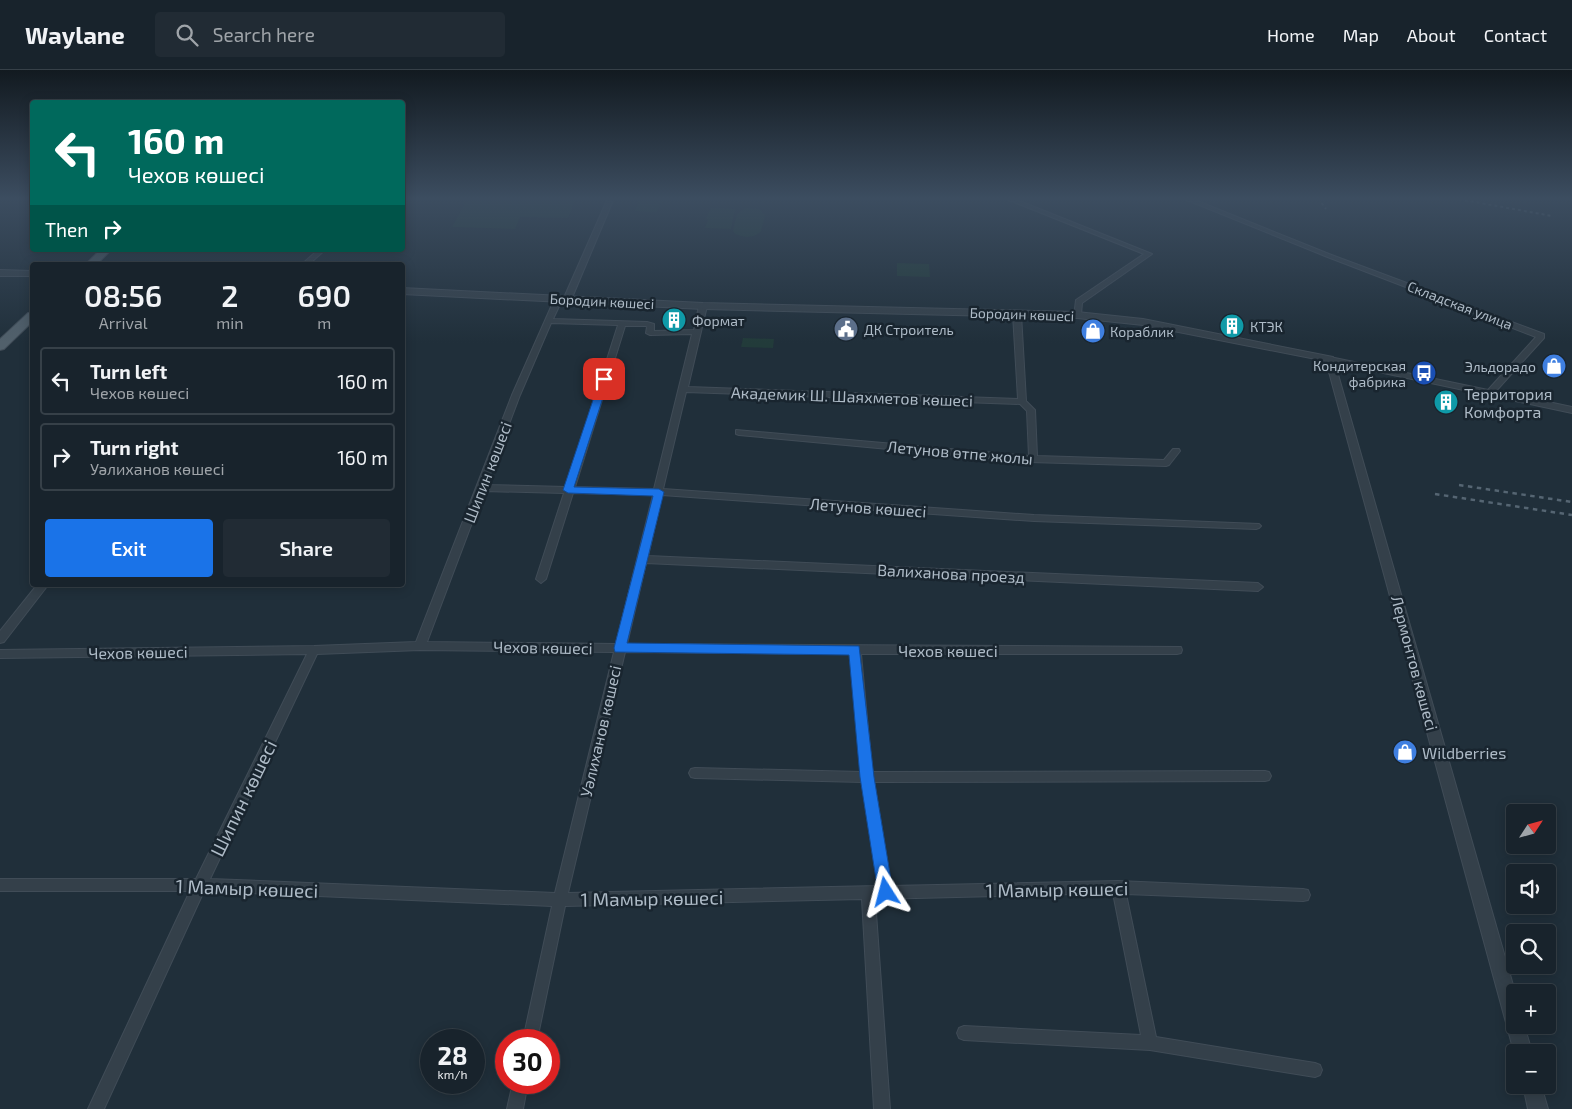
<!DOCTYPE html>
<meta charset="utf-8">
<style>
:root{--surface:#18232c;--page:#212b34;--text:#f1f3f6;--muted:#9fa4a9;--line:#364048;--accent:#1a73e8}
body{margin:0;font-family:"Exo 2",sans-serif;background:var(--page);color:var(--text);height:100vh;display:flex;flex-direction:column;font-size:19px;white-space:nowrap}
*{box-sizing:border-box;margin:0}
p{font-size:16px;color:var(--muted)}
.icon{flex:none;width:28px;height:28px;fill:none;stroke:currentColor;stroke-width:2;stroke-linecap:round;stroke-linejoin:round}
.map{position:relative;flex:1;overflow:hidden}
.details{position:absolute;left:30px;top:192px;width:375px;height:325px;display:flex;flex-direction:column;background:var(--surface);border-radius:5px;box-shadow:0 2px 12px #0003,0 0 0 1px var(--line)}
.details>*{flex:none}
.guide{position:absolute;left:30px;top:30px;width:375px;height:152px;border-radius:5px;box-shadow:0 2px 12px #0003,0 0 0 1px var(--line);background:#00695c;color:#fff;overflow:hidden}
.needle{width:32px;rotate:54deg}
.fabs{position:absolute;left:1506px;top:734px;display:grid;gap:10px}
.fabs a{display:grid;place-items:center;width:50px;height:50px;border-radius:5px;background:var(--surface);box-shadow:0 2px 12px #0003,0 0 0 1px var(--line);font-size:25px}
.speed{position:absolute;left:420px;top:959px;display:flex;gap:10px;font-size:25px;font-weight:700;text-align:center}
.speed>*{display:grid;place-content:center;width:65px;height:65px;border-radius:50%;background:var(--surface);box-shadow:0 2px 12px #0003,0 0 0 1px var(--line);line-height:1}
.speed small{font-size:12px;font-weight:400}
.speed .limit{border:8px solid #d22;background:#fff;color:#111}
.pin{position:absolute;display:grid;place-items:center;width:42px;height:42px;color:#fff;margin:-21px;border-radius:10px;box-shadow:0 2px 8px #0006}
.me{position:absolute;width:55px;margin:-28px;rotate:351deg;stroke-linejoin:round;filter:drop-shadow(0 0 4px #0008)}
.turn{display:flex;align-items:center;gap:18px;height:105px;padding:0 15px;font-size:22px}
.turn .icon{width:65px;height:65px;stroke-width:2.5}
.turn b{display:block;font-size:35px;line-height:42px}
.then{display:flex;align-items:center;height:48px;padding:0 15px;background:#0003;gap:10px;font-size:19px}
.eta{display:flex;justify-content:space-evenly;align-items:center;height:85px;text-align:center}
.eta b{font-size:30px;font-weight:600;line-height:35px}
.action{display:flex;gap:10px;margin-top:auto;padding:10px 15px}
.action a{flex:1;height:58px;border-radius:5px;background:var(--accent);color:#fff;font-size:20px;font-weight:600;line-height:58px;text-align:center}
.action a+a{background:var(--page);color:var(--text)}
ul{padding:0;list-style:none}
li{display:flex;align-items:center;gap:15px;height:68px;margin:0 10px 8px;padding:0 5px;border:2px solid var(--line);border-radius:5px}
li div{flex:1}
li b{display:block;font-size:19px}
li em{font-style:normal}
header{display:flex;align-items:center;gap:30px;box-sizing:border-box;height:70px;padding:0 25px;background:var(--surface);border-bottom:1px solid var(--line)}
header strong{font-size:24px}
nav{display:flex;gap:28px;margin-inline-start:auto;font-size:18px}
.search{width:350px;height:45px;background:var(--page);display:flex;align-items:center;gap:12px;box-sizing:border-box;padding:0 18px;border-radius:5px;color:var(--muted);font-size:19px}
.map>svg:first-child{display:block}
.green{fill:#223b3a}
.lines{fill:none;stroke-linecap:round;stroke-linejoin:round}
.minor-casing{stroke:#404c57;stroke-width:2}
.tertiary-casing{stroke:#404c57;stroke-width:2}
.primary-casing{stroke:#404c57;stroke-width:2}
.minor{fill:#34404a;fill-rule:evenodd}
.tertiary{fill:#34404a;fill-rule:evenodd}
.primary{fill:#51606b;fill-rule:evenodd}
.rail-far1{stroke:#556572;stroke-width:2;stroke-dasharray:3 3;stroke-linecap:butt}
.rail{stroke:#556572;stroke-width:2.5;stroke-dasharray:4.5 4.5;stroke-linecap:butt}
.route{fill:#1a73e8;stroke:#114b97}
.labels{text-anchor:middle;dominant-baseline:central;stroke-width:5;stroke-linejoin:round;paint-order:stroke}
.far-street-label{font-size:14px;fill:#aebbc7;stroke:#19252f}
.far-poi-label{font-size:14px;fill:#aebbc7;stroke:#19252f;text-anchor:start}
.poi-label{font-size:16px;fill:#aebbc7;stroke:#19252f;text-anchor:start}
.street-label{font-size:16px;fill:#aebbc7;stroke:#19252f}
.near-street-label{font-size:19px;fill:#aebbc7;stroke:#19252f}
</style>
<header>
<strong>Waylane</strong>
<div class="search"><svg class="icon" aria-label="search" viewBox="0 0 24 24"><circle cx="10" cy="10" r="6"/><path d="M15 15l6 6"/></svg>Search here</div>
<nav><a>Home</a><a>Map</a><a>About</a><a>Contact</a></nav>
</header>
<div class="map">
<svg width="1572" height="1039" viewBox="0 0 1572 1039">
<rect width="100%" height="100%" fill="#202f3a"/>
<!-- green -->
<g class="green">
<polygon points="468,128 576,128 568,148 520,147 515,159 452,157"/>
<polygon points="640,128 662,128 657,142 635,141"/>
<polygon points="711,138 735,139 731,159 705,158 708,150 706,148"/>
<path d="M745,138L759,139L765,145L761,161C754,169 742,168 734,163L733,160L737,144Z"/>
<polygon points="897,193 929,194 930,207 897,206"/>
<polygon points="743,268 774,269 773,278 741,277"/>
</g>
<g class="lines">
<defs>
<g id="minor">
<polygon points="608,128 614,128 571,230 564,232 563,230"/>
<polygon points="1004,128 1012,128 1152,184 1082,233 1081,245 1074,247 1076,230 1144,184"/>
<polygon points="1182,128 1190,128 1329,184 1544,264 1544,268 1496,321 1572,337 1572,343 1327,291 1327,287 1330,287 1488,320 1536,267 1325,186"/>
<polygon points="318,180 325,180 308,195 301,195"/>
<path d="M555,228L562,230L553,249L647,252L654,254V261L694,260L699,236L706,234L707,236L688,317L1018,329L1013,244L1017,242L1021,244L1026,331L1035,340L1037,386L1164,390L1173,379H1179L1180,381L1169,395L1166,396L1030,392L739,365L736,364V360L1029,386L1027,341L1020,334L686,322L663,419L1034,445L1259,454L1261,456L1259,458L1256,459L1034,451L662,425L648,486L1258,513L1263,517L1258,521L646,493L627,574L1181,577L1182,580L1181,583L1177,584H861L872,702L1265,701L1269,702L1271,706L1269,710L1265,711L874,712L891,816L1118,811L1303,819L1308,820L1310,825L1308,830L1303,831L1126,824L1156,967L1315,993L1320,995L1322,1000L1320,1005L1315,1007L1150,980L964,970L959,968L957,963L959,958L964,956L1141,965L1113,823L875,829L890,1039H874L862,829L565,836L537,970H523L552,836L204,821L104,1039H88L190,821H0V809H196L307,584L0,588V580L314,576L416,572L512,325ZM551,253L618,255L566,417L486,415L520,325ZM625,256H646L647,257L646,263L650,265L692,264L654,419L575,417ZM484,421L564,423L536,509L541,513L546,509L573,423L653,425L616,574L427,572ZM420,580L614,582L555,823L210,809L317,584ZM625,582L850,584L861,702L695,698L691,699L689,703L691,707L695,708L862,712L878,816L568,823Z"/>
<polygon points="37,515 48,515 4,572 0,573 0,561"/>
<polygon points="513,1012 528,1012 523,1039 507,1039"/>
</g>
<g id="tertiary">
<polygon points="0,200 32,201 32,206 0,206"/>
<polygon points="402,218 703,233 1077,242 1143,249 1333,287 1515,922 1515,955 1524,955 1532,982 1515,982 1515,985 1514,982 1326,291 1143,255 1077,248 703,239 402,224"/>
<polygon points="1523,1015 1541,1015 1548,1039 1528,1039"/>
</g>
<g id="primary">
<polygon points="100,180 111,180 96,195 85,195"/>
<polygon points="28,243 32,243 32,252 4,279 0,280 0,269"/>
</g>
</defs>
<!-- minor casing -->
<use href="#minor" class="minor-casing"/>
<!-- tertiary casing -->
<use href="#tertiary" class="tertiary-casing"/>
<!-- primary casing -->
<use href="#primary" class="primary-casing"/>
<!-- minor -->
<use href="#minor" class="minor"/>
<!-- tertiary -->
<use href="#tertiary" class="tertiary"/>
<!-- primary -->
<use href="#primary" class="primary"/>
<!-- rail-far1 -->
<g class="rail-far1">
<polyline points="1318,128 1326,139"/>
<polyline points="1453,128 1552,146"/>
</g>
<!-- rail -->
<g class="rail">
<polyline points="1459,415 1572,432"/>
<polyline points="1435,424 1572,445"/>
</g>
</g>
<!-- sky -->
<linearGradient id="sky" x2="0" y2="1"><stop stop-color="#121a20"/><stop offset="0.47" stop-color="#3c4d60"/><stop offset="1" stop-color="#3c4d60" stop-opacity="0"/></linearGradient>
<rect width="1572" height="273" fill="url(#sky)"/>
<!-- route -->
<polygon class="route" points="604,306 609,309 574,417 659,419 664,422 627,573 859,576 874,707 893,822 891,828 886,830 881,828 878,822 860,707 849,585 615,582 614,578 653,426 568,423 563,420 600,309"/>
<!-- icons -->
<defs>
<symbol id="building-disc" viewBox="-11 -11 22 22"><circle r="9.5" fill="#0f9aa8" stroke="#19252f"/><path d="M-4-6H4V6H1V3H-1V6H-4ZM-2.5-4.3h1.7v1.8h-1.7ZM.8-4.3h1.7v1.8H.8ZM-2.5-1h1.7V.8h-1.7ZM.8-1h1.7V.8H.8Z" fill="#fff"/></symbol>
<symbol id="civic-disc" viewBox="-11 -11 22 22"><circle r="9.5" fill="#5c6f8a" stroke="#19252f"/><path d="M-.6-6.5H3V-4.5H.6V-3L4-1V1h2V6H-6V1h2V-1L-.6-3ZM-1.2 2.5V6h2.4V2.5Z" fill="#fff"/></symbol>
<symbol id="shop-disc" viewBox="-11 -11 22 22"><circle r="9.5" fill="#3f7fe0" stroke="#19252f"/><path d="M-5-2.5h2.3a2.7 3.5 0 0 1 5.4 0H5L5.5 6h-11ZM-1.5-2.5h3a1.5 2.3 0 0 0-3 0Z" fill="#fff"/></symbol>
<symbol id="bus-disc" viewBox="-11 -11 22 22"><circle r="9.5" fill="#1a4fb4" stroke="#19252f"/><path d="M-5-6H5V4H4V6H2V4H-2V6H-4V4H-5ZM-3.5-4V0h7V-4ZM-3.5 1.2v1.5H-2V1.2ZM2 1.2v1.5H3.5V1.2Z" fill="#fff"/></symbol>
</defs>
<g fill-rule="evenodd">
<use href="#building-disc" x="660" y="236" width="28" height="28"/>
<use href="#building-disc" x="1218" y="242" width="28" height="28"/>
<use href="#civic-disc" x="832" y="245" width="28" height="28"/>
<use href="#shop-disc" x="1079" y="247" width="28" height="28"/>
<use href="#shop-disc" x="1540" y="282" width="28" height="28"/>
<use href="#bus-disc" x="1410" y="289" width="28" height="28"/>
<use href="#building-disc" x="1432" y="318" width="28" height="28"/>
<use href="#shop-disc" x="1391" y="668" width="28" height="28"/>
</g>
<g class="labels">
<!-- far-street labels -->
<g class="far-street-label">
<text transform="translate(602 231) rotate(3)">Бородин көшесі</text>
<text transform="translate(1460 235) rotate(21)">Складская улица</text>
<text transform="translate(1022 244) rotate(2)">Бородин көшесі</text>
</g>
<!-- far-poi labels -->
<g class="far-poi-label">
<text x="692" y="250">Формат</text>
<text x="1250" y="256">КТЭК</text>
<text x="864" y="259">ДК Строитель</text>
<text x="1110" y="261">Кораблик</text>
<text x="1406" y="295" text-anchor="end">Кондитерская<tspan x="1406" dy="16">фабрика</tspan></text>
<text x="1536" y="296" text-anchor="end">Эльдорадо</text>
</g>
<!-- poi labels -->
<g class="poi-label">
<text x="1464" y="323">Территория<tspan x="1464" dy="18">Комфорта</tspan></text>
<text x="1422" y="682">Wildberries</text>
</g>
<!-- street labels -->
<g class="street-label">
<text transform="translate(852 326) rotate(2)">Академик Ш. Шаяхметов көшесі</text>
<text transform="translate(960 382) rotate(5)">Летунов өтпе жолы</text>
<text transform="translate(487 402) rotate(-69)">Шипин көшесі</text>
<text transform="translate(868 437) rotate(4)">Летунов көшесі</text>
<text transform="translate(951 503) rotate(3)">Валиханова проезд</text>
<text transform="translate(543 577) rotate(1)">Чехов көшесі</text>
<text x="948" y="580">Чехов көшесі</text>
<text transform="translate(138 582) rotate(-1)">Чехов көшесі</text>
<text transform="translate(1415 593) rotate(75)">Лермонтов көшесі</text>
<text transform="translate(600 661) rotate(-77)">Уәлиханов көшесі</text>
</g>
<!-- near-street labels -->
<g class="near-street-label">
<text transform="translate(243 728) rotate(-64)">Шипин көшесі</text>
<text transform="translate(247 818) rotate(2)">1 Мамыр көшесі</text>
<text transform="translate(1057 819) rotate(-1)">1 Мамыр көшесі</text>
<text transform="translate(652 828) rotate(-1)">1 Мамыр көшесі</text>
</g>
</g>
</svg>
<div class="fabs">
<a><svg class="needle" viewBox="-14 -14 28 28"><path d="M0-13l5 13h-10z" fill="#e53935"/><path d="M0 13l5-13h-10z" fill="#9fa4a9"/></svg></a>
<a><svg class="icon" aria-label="sound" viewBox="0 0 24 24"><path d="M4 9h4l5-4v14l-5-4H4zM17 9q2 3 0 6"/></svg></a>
<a><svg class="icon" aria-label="search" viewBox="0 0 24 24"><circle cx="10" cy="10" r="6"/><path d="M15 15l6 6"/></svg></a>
<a>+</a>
<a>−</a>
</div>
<div class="speed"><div>28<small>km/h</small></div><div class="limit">30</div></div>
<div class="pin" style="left:604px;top:309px;background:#d93025"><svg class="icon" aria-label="arrive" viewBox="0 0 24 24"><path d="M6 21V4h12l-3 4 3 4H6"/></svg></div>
<svg class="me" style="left:886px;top:822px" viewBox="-20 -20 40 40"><path d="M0-17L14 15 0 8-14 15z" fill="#1a73e8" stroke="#fff" stroke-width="4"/></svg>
<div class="guide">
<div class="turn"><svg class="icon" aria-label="left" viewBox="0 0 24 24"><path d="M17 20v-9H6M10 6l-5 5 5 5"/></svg><div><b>160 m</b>Чехов көшесі</div></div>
<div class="then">Then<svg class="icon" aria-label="right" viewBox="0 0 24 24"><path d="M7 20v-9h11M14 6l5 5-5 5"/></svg></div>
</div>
<section class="details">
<div class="eta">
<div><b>08:56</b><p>Arrival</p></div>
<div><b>2</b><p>min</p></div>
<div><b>690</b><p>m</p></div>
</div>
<ul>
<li><svg class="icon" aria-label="left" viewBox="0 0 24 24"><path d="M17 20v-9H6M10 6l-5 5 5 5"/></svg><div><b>Turn left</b><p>Чехов көшесі</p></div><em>160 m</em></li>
<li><svg class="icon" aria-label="right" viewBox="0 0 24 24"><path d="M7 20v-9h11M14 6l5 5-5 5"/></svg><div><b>Turn right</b><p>Уәлиханов көшесі</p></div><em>160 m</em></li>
</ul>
<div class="action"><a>Exit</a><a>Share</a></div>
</section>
</div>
